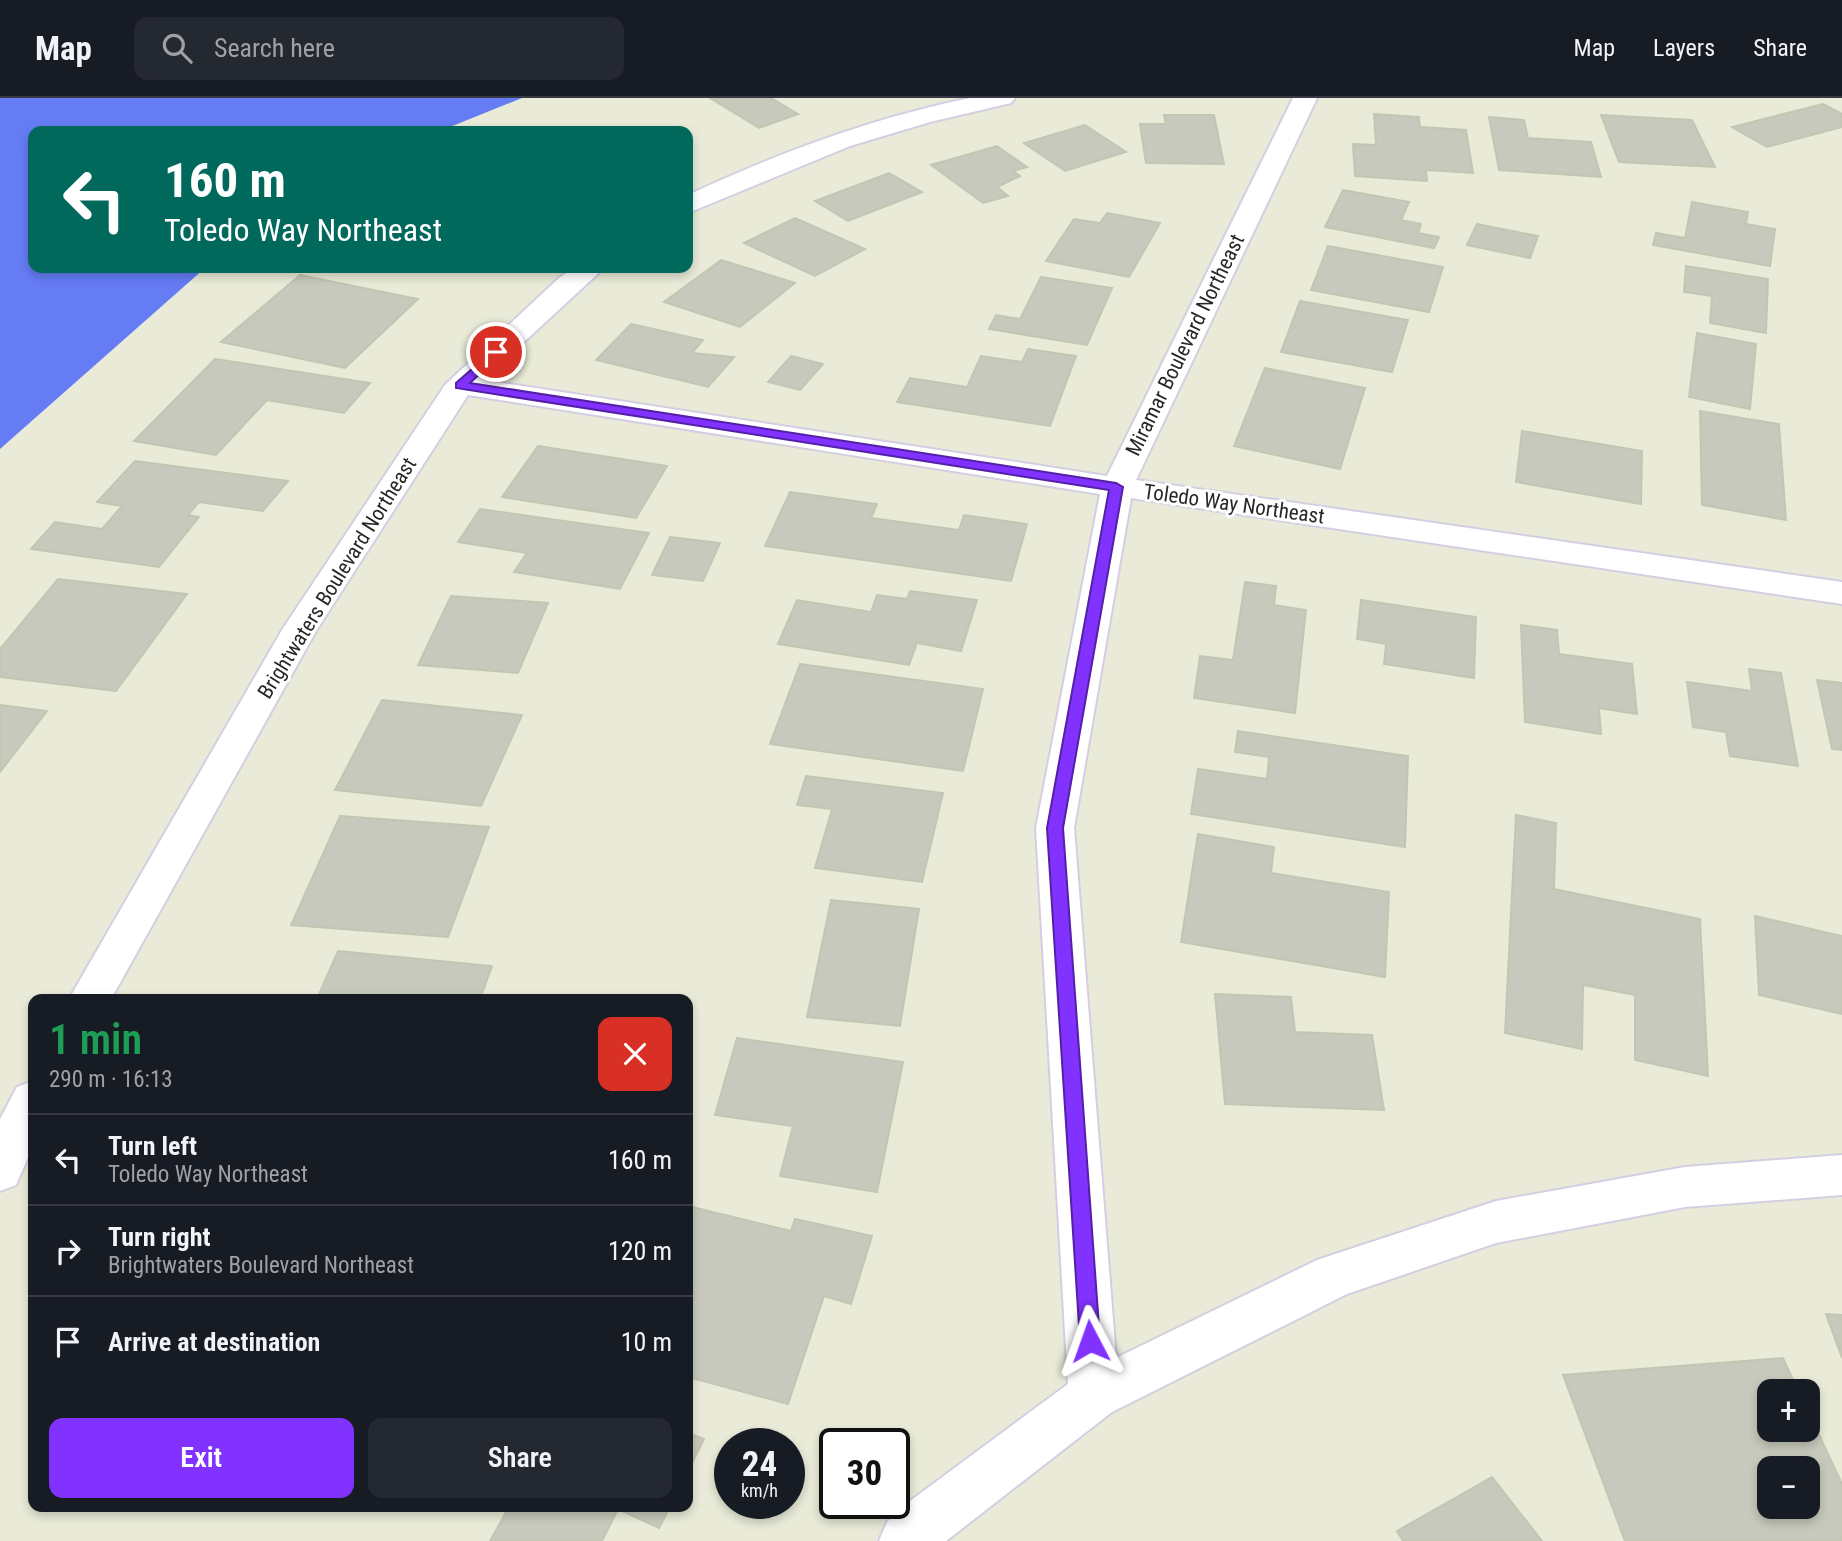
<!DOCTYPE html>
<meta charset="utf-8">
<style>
:root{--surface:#171b24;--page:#242831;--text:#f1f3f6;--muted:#9ea1a6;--line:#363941;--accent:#8232ff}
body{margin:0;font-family:"Roboto Condensed",sans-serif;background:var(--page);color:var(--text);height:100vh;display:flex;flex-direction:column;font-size:26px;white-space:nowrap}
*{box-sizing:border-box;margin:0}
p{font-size:23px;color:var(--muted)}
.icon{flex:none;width:38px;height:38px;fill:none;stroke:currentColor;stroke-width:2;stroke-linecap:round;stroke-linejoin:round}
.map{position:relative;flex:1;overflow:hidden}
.side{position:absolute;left:28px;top:896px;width:665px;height:518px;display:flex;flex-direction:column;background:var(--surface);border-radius:14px;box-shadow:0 4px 10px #0003}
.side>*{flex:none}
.banner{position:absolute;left:28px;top:28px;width:665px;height:147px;border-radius:14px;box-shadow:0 4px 10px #0003;background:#00695c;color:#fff;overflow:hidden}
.buttons{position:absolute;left:1757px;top:1281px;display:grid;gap:14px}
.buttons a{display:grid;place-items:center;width:63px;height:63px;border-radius:14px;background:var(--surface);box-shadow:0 4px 10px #0003;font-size:35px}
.speed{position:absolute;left:714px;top:1330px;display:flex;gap:14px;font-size:35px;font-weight:700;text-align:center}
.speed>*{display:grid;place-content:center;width:91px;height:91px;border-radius:50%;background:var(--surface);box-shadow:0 4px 10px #0003;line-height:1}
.speed small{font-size:18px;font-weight:400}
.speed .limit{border:4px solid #111;border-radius:10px;background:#fff;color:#111}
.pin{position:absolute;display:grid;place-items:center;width:60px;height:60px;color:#fff;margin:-30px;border:4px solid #fff;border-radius:50%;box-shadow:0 2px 7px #0007}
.me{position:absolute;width:77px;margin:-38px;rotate:356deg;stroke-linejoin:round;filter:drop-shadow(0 0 5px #0008)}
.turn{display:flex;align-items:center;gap:24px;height:147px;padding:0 21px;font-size:32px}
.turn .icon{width:91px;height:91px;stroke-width:2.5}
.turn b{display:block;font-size:49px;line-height:60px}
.round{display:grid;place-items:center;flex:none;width:74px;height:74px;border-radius:14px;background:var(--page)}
.head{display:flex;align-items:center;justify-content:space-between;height:119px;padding:0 21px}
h1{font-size:42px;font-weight:600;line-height:52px;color:#1e9e55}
.action{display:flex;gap:14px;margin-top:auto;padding:14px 21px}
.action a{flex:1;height:80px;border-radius:14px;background:var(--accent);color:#fff;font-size:28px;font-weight:600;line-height:80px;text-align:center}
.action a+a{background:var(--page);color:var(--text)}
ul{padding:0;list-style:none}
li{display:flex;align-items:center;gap:21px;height:91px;padding:0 21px;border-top:2px solid var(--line)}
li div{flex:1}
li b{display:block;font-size:26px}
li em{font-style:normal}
header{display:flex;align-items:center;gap:42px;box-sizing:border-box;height:98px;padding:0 35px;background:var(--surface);border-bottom:2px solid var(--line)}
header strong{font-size:33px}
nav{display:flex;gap:38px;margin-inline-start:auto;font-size:24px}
.search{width:490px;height:63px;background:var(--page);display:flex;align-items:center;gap:18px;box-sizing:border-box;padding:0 24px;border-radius:14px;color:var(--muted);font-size:26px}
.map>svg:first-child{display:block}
.water{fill:#657cf4}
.building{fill:#c6c9bb;stroke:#c2c6b2;stroke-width:2;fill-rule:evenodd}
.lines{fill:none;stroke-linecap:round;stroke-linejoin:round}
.minor-casing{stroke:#d5cee2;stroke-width:4}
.minor{fill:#fff;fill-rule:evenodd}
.route{fill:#8232ff;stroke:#5420a6;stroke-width:2}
.labels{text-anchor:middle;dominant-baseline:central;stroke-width:6;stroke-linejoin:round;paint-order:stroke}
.street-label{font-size:21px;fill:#282828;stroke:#fff}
</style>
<header>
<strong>Map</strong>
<div class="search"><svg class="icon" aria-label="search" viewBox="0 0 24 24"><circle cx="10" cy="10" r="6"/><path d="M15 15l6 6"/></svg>Search here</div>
<nav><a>Map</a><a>Layers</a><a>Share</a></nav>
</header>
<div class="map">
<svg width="1842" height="1443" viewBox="0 0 1842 1443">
<rect width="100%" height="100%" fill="#e9ebd8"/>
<!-- water -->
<polygon class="water" points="0,0 522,0 440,33 33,33 33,170 205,170 0,351"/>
<!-- building -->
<g class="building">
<polygon points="710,0 771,0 798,16 759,30"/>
<polygon points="1823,6 1842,16 1842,29 1767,49 1732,29"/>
<polygon points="1374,16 1419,19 1420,29 1466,32 1473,75 1426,72 1427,83 1355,78 1353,46 1376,47"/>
<polygon points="1164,17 1214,17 1224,66 1146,65 1140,26 1166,26"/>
<polygon points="1601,17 1692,22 1715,69 1619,64"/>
<polygon points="1489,19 1524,22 1528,40 1591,44 1601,79 1499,72"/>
<polygon points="1085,27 1126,54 1065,73 1024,45"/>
<polygon points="997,48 1027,69 1013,73 1020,78 997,89 1008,98 983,105 931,67"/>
<polygon points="889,75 922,94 848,123 815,103"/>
<polygon points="1343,92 1409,104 1401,122 1421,126 1418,135 1439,139 1434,150 1325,129"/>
<polygon points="1692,104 1748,114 1746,126 1775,131 1770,168 1653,147 1656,135 1685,140"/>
<polygon points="1107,115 1160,125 1129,179 1046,163 1074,121 1100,125"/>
<polygon points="795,120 865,151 815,178 744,145"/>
<polygon points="1477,126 1507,132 1538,138 1530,160 1467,147"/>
<polygon points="1328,148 1443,169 1429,214 1311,192"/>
<polygon points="721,162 795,185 740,229 664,204"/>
<polygon points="1686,168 1768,181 1766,235 1710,225 1712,198 1684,194"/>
<polygon points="300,177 418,201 345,270 221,244"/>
<polygon points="1041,179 1112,190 1087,247 989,231 996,217 1020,221"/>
<polygon points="1300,203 1408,222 1392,274 1281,254"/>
<polygon points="631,226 703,242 692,255 734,259 708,289 596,262"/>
<polygon points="1697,235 1756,246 1750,311 1689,299"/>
<polygon points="1028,251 1076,258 1050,328 897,304 910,280 967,289 981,258 1022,264"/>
<polygon points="791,258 823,266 800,292 768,284"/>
<polygon points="215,261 370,285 344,315 267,302 216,357 134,343"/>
<polygon points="1265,270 1365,290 1340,371 1234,348"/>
<polygon points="1700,313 1779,326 1786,422 1702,407"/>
<polygon points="1522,333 1642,353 1641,406 1516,384"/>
<polygon points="538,348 667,368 636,420 502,399"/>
<polygon points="135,363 288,383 263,413 199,404 188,417 199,419 159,469 31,451 55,424 102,431 122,408 97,404"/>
<polygon points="790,394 877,406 871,420 959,432 964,417 1027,426 1011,483 765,448"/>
<polygon points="480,411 649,435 620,491 514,474 527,455 458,444"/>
<polygon points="670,439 720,445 703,483 652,477"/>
<polygon points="58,481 187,496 116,593 0,579 0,551"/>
<polygon points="1245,484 1276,488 1274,507 1306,512 1295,615 1194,600 1200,558 1233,562"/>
<polygon points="910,493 977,502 961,553 917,545 909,567 778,546 797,502 871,514 877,497 907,501"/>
<polygon points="451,498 548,505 518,575 418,567"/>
<polygon points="1361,502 1476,519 1474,580 1384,566 1386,546 1357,541"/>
<polygon points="1521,527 1557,532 1559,556 1632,566 1637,616 1599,610 1601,636 1525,624"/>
<polygon points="800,566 983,591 963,673 770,646"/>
<polygon points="1749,571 1781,575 1798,668 1730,658 1726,634 1693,629 1687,584 1752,593"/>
<polygon points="1817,582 1842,585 1842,652 1832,651"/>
<polygon points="382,602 522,617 481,708 335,692"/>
<polygon points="0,607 47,613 0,674"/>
<polygon points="1238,633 1408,658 1405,749 1191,716 1198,671 1267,681 1269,659 1235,654"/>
<polygon points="806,678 943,695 922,784 815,770 832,711 797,707"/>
<polygon points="1516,717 1556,725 1554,791 1700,821 1708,978 1635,962 1635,897 1583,887 1582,951 1505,935"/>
<polygon points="340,718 489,729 448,839 291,827"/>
<polygon points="1198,736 1274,749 1271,775 1389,794 1385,879 1181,844"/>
<polygon points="831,802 919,811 900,928 807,919"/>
<polygon points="1755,818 1842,838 1842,916 1759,897"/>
<polygon points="338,853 492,868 480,901 317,901"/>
<polygon points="1215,896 1291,899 1295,934 1372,937 1384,1012 1225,1006"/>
<polygon points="737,940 903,964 877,1094 780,1078 793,1028 715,1017"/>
<polygon points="688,1108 791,1133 795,1121 872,1138 851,1206 824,1198 788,1306 688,1279"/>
<polygon points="1826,1216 1842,1217 1842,1260"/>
<path d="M1783,1260L1798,1293H1769V1332H1808V1313L1842,1386V1443H1625L1563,1277ZM1769,1370H1808V1409H1769Z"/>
<polygon points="688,1335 704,1341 688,1373"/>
<polygon points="1492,1379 1542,1443 1403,1443 1397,1433"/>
<polygon points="509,1409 670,1409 659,1430 618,1411 602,1443 490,1443"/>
</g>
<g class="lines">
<defs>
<g id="minor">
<path d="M970,0H1015L1011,5L930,24L850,48L688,115V97C778,55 872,20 970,0Z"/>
<polygon points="1293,0 1317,0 1136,382 1842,484 1842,506 1131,400 1074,730 1116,1260 1317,1162 1496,1103 1685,1069 1842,1057 1842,1097 1685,1109 1496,1145 1347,1196 1112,1314 946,1443 879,1443 887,1424 910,1403 1068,1286 1036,730 1100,396 468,297 316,533 111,901 69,901 282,532 445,287 559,180 574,170 604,170 483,282 1107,378"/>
<polygon points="33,983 33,1048 16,1087 0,1093 0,1021 17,989"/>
</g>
</defs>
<!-- minor casing -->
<use href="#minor" class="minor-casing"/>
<!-- minor -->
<use href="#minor" class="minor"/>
</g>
<!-- route -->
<polygon class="route" points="496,250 502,254 501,256 470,285 1116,385 1123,389 1063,730 1100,1243 1097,1249 1090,1252 1083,1249 1080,1243 1047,730 1109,392 456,290 456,285"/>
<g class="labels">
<!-- street labels -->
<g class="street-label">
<text transform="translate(1185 247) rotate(-64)">Miramar Boulevard Northeast</text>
<text transform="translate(1234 406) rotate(8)">Toledo Way Northeast</text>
<text transform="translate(337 480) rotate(-58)">Brightwaters Boulevard Northeast</text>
</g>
</g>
</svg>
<div class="buttons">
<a>+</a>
<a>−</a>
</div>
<div class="speed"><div>24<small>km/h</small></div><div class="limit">30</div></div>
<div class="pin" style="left:496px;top:254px;background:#d93025"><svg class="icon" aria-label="arrive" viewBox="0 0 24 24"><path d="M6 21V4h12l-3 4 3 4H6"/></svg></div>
<svg class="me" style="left:1090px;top:1243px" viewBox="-20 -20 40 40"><path d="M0-17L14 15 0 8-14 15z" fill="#8232ff" stroke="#fff" stroke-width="4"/></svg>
<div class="banner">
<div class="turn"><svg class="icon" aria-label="left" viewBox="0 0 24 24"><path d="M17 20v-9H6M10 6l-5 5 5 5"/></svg><div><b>160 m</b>Toledo Way Northeast</div></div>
</div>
<section class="side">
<div class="head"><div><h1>1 min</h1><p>290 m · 16:13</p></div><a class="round" style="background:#d93025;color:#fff"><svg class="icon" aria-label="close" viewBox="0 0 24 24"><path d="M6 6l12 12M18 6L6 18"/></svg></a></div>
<ul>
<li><svg class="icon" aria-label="left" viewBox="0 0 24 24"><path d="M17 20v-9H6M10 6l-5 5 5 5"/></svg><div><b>Turn left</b><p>Toledo Way Northeast</p></div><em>160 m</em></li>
<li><svg class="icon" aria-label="right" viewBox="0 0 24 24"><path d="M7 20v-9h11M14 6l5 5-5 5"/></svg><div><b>Turn right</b><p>Brightwaters Boulevard Northeast</p></div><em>120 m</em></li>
<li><svg class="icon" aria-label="arrive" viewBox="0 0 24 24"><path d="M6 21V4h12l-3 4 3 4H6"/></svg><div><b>Arrive at destination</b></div><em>10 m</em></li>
</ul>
<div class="action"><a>Exit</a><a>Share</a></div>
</section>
</div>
